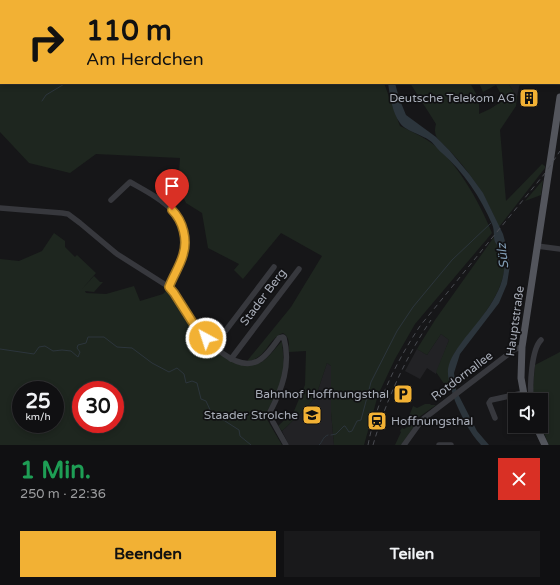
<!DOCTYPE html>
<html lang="de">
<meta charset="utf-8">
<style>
:root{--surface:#101012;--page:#19191b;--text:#f1f3f6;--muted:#9c9d9f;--line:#303032;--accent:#f2b134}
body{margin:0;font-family:"Varela Round",sans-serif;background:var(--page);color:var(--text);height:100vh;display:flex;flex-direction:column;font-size:15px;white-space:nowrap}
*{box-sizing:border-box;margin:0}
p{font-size:13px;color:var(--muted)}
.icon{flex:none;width:22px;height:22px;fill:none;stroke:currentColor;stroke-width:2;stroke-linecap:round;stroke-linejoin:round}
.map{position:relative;height:445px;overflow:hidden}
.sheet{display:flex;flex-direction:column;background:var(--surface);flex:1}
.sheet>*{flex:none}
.guide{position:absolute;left:0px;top:0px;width:560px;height:84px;box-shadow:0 2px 6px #0003,0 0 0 1px var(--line);background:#f2b134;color:#111;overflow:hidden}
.fabs{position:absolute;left:508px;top:393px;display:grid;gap:8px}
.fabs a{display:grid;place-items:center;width:40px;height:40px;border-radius:0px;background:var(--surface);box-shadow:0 2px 6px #0003,0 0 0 1px var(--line);font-size:20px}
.speed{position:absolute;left:12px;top:381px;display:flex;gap:8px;font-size:20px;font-weight:700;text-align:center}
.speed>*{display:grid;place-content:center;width:52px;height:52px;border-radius:50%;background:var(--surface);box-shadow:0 2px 6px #0003,0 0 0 1px var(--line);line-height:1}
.speed small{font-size:10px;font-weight:400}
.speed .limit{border:6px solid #d22;background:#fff;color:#111}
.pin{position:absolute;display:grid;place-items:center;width:34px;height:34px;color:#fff;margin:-41px -17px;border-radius:50% 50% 50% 0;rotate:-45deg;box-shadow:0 0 4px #0007}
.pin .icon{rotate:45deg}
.me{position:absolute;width:44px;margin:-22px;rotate:320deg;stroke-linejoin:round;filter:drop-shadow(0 0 3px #0008)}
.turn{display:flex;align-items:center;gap:14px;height:84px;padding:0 20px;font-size:18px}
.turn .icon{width:52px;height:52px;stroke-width:2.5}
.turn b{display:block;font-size:28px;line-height:34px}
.round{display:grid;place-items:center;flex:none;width:42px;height:42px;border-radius:0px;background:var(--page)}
.head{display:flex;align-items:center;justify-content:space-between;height:68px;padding:0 20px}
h1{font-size:24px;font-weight:800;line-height:30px;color:#1e9e55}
.button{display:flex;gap:8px;margin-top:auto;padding:8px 20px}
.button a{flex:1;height:46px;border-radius:0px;background:var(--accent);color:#111;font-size:16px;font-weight:800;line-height:46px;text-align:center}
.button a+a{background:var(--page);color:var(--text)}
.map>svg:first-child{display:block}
.built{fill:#222225}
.green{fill:#1e261f;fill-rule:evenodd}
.water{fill:#2c353c}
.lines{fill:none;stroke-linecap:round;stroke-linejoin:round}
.stream{stroke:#2c353c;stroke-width:1}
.minor{stroke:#37383d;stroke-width:5.5}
.major{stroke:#53555c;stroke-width:7}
.rail{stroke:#4a4c52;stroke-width:1;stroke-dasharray:5 4;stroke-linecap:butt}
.route-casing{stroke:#9d7322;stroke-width:10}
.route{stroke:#f2b134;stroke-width:7}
.labels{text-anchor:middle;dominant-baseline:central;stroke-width:3.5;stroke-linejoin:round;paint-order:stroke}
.poi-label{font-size:12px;fill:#a8adb8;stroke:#111113;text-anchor:end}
.street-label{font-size:12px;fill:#a8adb8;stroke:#111113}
.water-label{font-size:13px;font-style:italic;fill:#7f9bb3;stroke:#111113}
</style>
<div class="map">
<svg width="560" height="445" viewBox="0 0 560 445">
<rect width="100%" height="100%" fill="#161618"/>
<!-- built -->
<g class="built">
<polygon points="508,83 520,83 517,97"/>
<polygon points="441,334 449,340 436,374 427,368 420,379 405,371 417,349 427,355"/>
<polygon points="327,363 331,366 331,412 334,445 289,445 282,431 306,408 316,396"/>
</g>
<!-- green -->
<g class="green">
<path d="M0,0H313V1H1V83H384L400,126C409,130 419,135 427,140C455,157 480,203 492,233L415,324L395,359L378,395L364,445H334L331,412V366L327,363L316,396L306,408L282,431L278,426L294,411L305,385L306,351L289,352C289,345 290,337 283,333C267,339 267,359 247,361L291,307L322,256L281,233L243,279L234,270L239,264L208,248L202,213L186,203L178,186L180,158L96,154L70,173L29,163L0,132Z"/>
<polygon points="342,0 411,0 412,1 342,1"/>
<path d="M410,83H470C477,95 480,99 479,114L490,109L504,100L496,85L483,92L479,83H508L517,97L516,106L500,130L506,201L542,164L545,166V168L499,227C484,193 470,171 444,145C437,139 433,134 436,124Z"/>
<polygon points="543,180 541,195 525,201"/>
<path d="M54,233L65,241V247L75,257L77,255L96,273L82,289L94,276L100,282H103L94,292L85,291L86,293L106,294L134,286L140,301L163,294L168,289C180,307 190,328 205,343C210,347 215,350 220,354C232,362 243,369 257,364C267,361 275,348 282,341L284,364L282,382L265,416L282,445H0V259L19,261L42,251ZM21,390H55V424H21ZM81,390H115V424H81Z"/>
<path d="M494,237C495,244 502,249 504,256C510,290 474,326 455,352C451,360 448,369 449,378C449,384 451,386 449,391L436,372L449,340L441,334L427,355L417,349L435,320Z"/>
<polygon points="560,352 560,445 549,445 541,426 541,400 532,400 535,365"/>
<polygon points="425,404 430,404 431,405 436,405 405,427 413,406 417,408"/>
<polygon points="418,421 401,445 395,445 401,432 400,431 402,428 404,429"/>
</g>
<!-- water -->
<path class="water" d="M388,83H395L399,98L406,115L436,137L449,150L470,175L483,193L503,234L506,245L510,265L507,284L499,303L460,354L454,373L456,389L459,396L477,431L489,445H481C469,432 462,417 455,401C452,391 447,379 448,369C450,358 456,350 462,342C481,317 508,291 504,257C503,251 498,247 495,242C493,237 495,231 492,224C481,198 463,171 442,153C437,149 434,143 429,140C422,135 404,130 400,123C392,112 390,96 388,83Z"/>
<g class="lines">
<!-- stream -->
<g class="stream">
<polyline points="97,0 100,1"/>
<polyline points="42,101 46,95 66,83"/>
<polyline points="0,349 34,354 39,347 45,346 53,351 62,350 71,351 78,357 80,352 77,348 78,345 86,343 88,337 104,337 117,347 132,348 152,363 169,372 177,368 184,374 186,383 192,381 197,383 201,399 206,401 211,412 239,430 240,436 251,445"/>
<polyline points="331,435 336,434 344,426 345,426 349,432 352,431 357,421 361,420 371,382 397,331 413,307 452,260 491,223"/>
<path d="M319,445C323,442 322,437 328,435"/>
</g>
<!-- minor -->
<g class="minor">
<polyline points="477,1 479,0"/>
<path d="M111,200L130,182C158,198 193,214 183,253C180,265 173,276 169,287"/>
<path d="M0,208L62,213L68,214L80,223L117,254L169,287C179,297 184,312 193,323C206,340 238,376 261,359C268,354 274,345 279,338L283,337L284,338C291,365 282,389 270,412L273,422L286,445"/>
<polyline points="537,246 560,249"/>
<polyline points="214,346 274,267"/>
<polyline points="231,359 299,269"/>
<path d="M531,400C530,386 531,350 541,340"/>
<polyline points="495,418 489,403 491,400 523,393"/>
<polyline points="404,445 422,420 515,349 522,347"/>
<polyline points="439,445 451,445"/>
</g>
<!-- major -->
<g class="major">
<polyline points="525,400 521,378 522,347 560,97"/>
<polyline points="536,426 545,445"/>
</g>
<!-- rail -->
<g class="rail">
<path d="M368,445C376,403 396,362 420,326L546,172L560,151"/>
<path d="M373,445C386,401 405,358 431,320"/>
</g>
</g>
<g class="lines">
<defs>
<path id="route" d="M172,210C183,221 188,240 183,255C180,266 173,276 169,287L174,293L193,323L206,338"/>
</defs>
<!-- route casing -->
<use href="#route" class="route-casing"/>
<!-- route -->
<use href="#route" class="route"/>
</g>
<!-- icons -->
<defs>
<symbol id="building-square" viewBox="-11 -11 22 22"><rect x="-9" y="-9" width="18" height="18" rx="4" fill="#f2b134" stroke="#111113"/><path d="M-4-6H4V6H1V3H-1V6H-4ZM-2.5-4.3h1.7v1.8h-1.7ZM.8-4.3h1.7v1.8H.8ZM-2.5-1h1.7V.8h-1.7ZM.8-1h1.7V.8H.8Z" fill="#111"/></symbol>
<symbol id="parking-square" viewBox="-11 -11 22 22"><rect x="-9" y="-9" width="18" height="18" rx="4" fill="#f2b134" stroke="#111113"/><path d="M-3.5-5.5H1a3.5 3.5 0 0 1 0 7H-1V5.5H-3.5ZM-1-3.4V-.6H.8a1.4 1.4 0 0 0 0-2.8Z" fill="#111"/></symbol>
<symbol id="school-square" viewBox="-11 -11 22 22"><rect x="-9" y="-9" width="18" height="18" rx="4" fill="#f2b134" stroke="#111113"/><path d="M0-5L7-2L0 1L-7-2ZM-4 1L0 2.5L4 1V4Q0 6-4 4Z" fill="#111"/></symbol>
<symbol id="station-square" viewBox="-11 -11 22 22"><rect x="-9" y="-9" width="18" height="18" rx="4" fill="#f2b134" stroke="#111113"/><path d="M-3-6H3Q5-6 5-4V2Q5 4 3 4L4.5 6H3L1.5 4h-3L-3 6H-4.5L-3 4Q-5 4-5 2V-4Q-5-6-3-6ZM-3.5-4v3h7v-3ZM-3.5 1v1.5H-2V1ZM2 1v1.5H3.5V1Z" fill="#111"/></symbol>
</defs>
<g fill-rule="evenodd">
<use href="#building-square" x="518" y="87" width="22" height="22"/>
<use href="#parking-square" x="392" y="383" width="22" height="22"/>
<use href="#school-square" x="301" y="404" width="22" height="22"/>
<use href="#station-square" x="366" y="410" width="22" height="22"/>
</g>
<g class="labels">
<!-- poi labels -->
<g class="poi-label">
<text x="515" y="98">Deutsche Telekom AG</text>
<text x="389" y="394">Bahnhof Hoffnungsthal</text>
<text x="298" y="415">Staader Strolche</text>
<text x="391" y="421" text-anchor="start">Hoffnungsthal</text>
</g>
<!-- street labels -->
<g class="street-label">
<text transform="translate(263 297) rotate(-53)">Stader Berg</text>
<text transform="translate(515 321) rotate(-82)">Hauptstraße</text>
<text transform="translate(462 376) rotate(-37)">Rotdornallee</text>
</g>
<!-- water labels -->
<g class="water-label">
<text transform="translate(503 256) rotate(-97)">Sülz</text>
</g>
</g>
</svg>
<div class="fabs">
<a><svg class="icon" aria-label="sound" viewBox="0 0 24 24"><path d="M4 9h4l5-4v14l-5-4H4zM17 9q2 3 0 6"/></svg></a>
</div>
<div class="speed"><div>25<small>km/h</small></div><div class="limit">30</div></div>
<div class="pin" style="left:172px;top:210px;background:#d93025"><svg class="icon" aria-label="arrive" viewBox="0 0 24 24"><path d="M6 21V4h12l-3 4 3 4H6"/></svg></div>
<svg class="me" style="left:206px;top:338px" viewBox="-20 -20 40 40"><circle r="17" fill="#f2b134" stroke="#fff" stroke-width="3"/><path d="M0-11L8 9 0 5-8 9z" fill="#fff"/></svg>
<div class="guide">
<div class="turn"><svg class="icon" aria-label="right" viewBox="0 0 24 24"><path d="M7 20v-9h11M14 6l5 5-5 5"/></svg><div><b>110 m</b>Am Herdchen</div></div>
</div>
</div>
<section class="sheet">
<div class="head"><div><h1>1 Min.</h1><p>250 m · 22:36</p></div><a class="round" style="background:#d93025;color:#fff"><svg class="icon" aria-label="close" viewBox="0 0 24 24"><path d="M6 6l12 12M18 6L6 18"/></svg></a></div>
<div class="button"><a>Beenden</a><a>Teilen</a></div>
</section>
